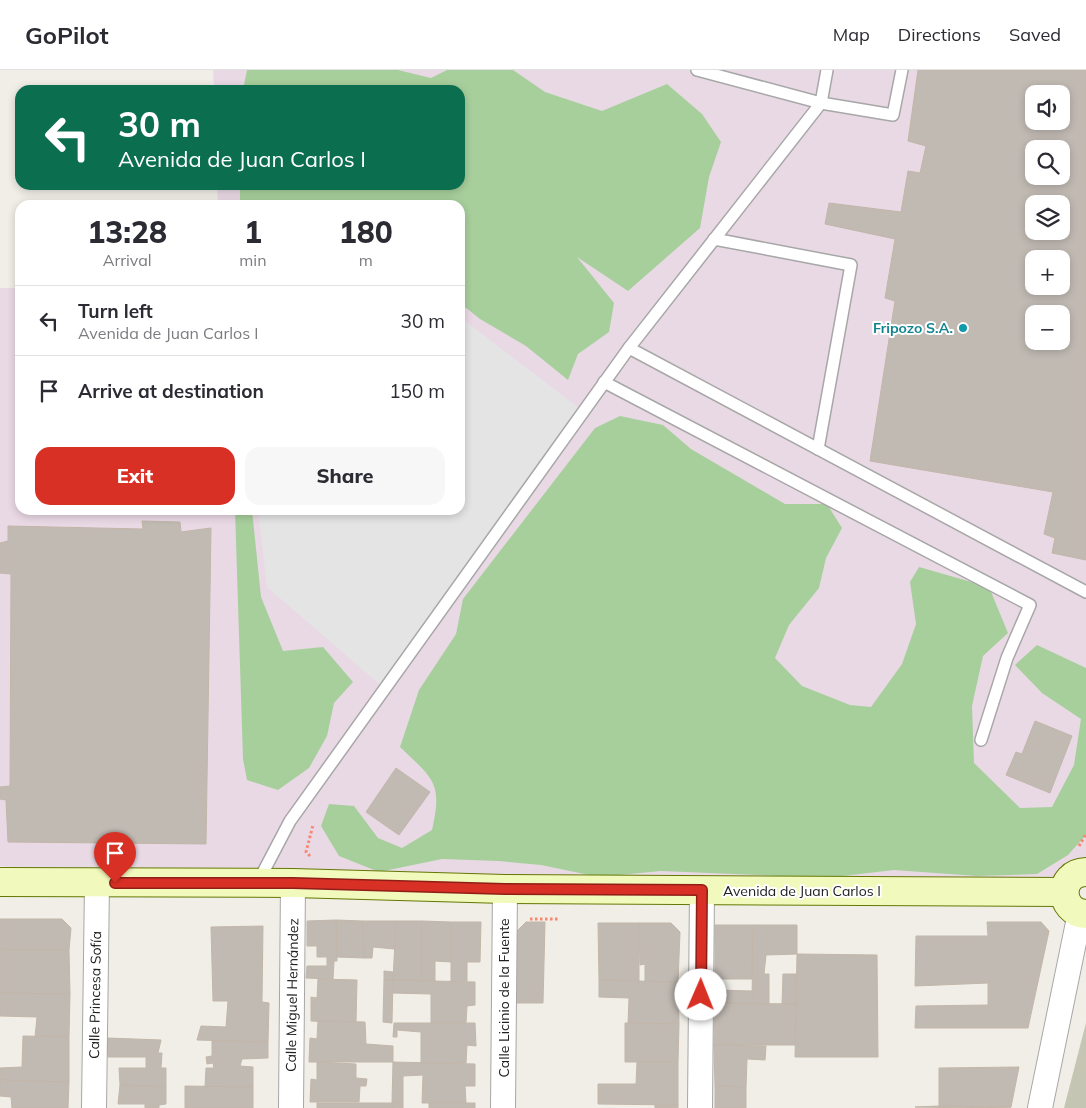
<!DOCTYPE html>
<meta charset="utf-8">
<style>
:root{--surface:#fff;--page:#f7f7f7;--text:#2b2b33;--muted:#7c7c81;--line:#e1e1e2;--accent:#d93025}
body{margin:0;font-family:Mulish,sans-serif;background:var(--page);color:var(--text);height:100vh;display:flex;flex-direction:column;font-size:19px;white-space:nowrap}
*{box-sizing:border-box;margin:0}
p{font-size:16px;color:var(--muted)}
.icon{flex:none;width:28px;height:28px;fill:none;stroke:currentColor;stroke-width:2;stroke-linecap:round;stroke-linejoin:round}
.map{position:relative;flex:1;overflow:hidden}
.panel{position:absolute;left:15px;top:130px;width:450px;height:315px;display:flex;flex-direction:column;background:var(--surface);border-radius:15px;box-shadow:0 2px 8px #0003}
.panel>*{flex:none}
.guide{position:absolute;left:15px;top:15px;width:450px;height:105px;border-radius:15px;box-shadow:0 2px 8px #0003;background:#0b6e4f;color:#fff;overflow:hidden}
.buttons{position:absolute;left:1025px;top:15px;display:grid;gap:10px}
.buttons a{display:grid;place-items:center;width:45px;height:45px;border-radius:10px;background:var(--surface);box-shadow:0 2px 8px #0003;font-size:25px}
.pin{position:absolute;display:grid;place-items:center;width:42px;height:42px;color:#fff;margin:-51px -21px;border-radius:50% 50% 50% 0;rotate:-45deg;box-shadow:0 0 5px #0007}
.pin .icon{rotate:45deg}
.me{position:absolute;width:55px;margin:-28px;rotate:1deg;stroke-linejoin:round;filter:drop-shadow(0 0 4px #0008)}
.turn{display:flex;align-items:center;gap:18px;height:105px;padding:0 20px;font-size:22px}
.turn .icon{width:65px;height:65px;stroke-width:2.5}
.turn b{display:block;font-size:35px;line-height:42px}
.eta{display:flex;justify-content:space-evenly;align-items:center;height:85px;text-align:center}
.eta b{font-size:30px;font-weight:800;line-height:35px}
.cta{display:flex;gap:10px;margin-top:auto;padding:10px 20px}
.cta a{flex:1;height:58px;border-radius:15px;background:var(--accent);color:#fff;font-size:20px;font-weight:800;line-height:58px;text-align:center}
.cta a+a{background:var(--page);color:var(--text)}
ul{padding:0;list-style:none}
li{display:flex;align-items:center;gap:15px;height:70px;padding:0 20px;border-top:1px solid var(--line)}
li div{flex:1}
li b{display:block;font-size:19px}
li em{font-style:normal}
header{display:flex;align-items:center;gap:30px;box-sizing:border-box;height:70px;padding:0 25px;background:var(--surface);border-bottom:1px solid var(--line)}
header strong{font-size:24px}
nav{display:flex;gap:28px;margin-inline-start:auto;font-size:18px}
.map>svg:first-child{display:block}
.industrial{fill:#e9d9e5;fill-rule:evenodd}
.construction{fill:#c4c5b2}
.forest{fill:#a7cf9c}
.parking{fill:#e4e4e4}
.building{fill:#c1bab3;stroke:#c2b6a9;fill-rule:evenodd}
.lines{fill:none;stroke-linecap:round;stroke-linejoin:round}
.lane-casing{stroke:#a7a7a7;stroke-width:14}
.street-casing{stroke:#a7a7a7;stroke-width:26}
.secondary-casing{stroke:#647805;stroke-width:30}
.path{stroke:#f9876f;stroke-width:3;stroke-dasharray:2.5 2.5;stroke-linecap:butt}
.lane{stroke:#fff;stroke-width:11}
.street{stroke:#fff;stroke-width:24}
.secondary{stroke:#f2f9bc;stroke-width:28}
.route-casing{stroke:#8d1f18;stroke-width:12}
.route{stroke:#d93025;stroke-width:9}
.culture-dot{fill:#0f9aa8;stroke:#fff;stroke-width:2}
.labels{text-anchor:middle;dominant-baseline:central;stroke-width:4;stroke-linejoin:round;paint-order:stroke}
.culture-label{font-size:14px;font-weight:bold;fill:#0d838f;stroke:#fff;text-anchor:end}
.street-label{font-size:14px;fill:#202020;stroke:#fff}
</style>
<header>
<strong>GoPilot</strong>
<nav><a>Map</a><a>Directions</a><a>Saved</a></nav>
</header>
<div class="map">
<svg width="1086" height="1038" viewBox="0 0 1086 1038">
<rect width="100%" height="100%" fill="#f0eee7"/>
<!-- industrial -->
<path class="industrial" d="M213,0H1086V802L1068,810L240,814L0,796V218H20V440H460V135H218L217,115H460V20H214ZM1034,24H1061V51H1034ZM1034,79H1061V106H1034ZM1034,134H1061V161H1034ZM1034,189H1061V216H1034ZM1034,244H1061V271H1034Z"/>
<!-- construction -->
<polygon class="construction" points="1086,953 1086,1038 1064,1038"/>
<!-- forest -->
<g class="forest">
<polygon points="247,0 398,0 431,8 447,0 513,0 545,22 602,41 667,14 702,44 721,72 709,107 700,158 628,221 577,187 614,233 609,262 578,284 568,310 526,276 480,249 460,233 460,135 240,135 240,115 460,115 460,20 243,20"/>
<path d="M620,346L663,355L691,379L785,434H827L842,458L826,488L819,518L789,555L775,588L802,616L850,635L871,637L902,594L916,554L910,512L919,497L989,517L1008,563L983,586L972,636L974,693L1020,738L1052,737L1074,695L1081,649L1042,623L1015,595L1037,575L1086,598V765L1068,785L1037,804L977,806L894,800L826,808L661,801L599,807L541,795L498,791L442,789L379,802L339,786L321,756L329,734L354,736L378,768L402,778L432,760C443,712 433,709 400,677L419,620L456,564L463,529L595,358Z"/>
<polygon points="235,440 252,440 261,527 283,581 323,577 353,612 334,633 327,666 309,698 278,720 247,710 243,689"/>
</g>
<!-- parking -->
<polygon class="parking" points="460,247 583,341 385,619 267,517 258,440 460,440"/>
<!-- building -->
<g class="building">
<path d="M918,0H1086V490L1052,483L1055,468L1044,464L1053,422L870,391L895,231L885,228L895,169L825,154L829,133L901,142L908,101L920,103L926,76L908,71ZM1034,24H1061V51H1034ZM1034,79H1061V106H1034ZM1034,134H1061V161H1034ZM1034,189H1061V216H1034ZM1034,244H1061V271H1034Z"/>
<polygon points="142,451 180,452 181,462 211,458 206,774 8,772 6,730 0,729 0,717 10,716 11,504 0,503 0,473 8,471 8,456 143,459"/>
<polygon points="1035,651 1072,666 1050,723 1006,705 1016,682 1022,684"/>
<polygon points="396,698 430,722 399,765 366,742"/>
<polygon points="0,849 62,849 71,858 69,880 0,880"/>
<polygon points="336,850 363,851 364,888 336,887"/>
<polygon points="336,850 337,891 334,891 333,909 306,908 307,896 327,896 327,887 317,887 317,876 307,876 307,851"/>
<polygon points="363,851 396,851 394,879 373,877 372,888 364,888"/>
<polygon points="396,851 422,851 422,911 393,910"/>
<polygon points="422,851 451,852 451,892 435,891 435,911 422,911"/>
<polygon points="451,852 481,852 480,892 467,892 467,911 451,911"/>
<polygon points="526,852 545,852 543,933 516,933 517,861"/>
<polygon points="987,852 1041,852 1049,861 1028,958 915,958 916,936 988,935 988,913 915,916 916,866 988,866"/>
<polygon points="598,853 639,853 639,912 599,910"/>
<polygon points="639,853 671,853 680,862 678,912 645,912 645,894 640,895"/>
<polygon points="715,855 753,855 752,909 715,909"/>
<polygon points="753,855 797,855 797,884 766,885 764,904 769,904 769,934 752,934"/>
<polygon points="263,856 262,932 269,933 268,972 197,970 201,956 226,957 228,931 213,931 211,857"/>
<polygon points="0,880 69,880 70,924 0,923"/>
<polygon points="797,884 877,885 878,987 795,987"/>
<polygon points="384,901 393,902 393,910 384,910"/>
<polygon points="783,904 796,904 796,934 782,935"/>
<polygon points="318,909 357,910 356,953 311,951 311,927 317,928"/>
<polygon points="384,910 393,910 392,953 383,952"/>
<polygon points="393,910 475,912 475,935 467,936 466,953 431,953 431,924 393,923"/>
<polygon points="599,910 678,912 679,954 628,953 629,928 599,927"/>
<polygon points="715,920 752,921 752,934 715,933"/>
<polygon points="0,923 70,924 69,967 35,967 37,947 0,946"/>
<polygon points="715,933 796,934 795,975 714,975"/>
<polygon points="318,951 365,952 366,974 393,976 393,992 309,992 310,968 317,969"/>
<polygon points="394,953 475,953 476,976 467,975 466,993 421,993 421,962 397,960 397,967 393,967"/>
<polygon points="625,953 679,954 678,992 625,992"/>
<polygon points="23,966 69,967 69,1012 0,1010 0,998 22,997"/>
<polygon points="107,968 161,970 158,983 162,983 161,998 166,998 166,1017 120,1015 119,998 146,998 146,987 108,987"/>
<polygon points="212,971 268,972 268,988 242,989 240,996 253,997 253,1017 205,1017 206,998 214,998 213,993 207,994 206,987 212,986"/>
<polygon points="714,975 766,976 765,990 747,989 746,1017 715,1016"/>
<polygon points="317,992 356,994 356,1008 367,1009 366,1016 360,1016 359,1032 310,1032 311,1009 317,1010"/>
<polygon points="393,992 475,994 475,1016 465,1016 466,1033 422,1033 423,1005 403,1006 403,1032 392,1033"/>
<polygon points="637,992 678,992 678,1035 598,1034 598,1014 636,1014"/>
<polygon points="1019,997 1011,1037 939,1036 939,998"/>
<polygon points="0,1010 69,1012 68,1038 12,1038 11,1027 0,1026"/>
<polygon points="120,1015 166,1017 166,1034 159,1035 159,1038 145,1038 145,1034 118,1034"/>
<polygon points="185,1016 253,1017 253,1038 185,1038"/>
<polygon points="715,1016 746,1017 746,1038 715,1038"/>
<polygon points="403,1032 403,1038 392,1038 392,1033"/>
<rect x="317" y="1033" width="75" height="5"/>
<rect x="429" y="1033" width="46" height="5"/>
<rect x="655" y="1035" width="23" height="3"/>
<polygon points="939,1036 972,1037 972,1038 915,1037"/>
<polygon points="972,1037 1011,1037 972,1038"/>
</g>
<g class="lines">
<defs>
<g id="lane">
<polyline points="697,0 821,33 893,45 902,0"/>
<polyline points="714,169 851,195 818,379"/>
<polyline points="629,278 1086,522"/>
<polyline points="604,312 1030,535 1007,588 981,670"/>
<polyline points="258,812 290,751 629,278 821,33 827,0"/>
</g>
<g id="street">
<polyline points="94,1038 97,813"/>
<polyline points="291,1038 293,813"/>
<polyline points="503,1038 505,819"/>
<polyline points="700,1038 702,820"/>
<polyline points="1040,1038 1080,843"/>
</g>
<g id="secondary">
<path d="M1086,802C1057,803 1058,842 1086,844"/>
<polyline points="0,812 293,813 505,819 1064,822"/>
</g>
</defs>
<!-- lane casing -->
<use href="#lane" class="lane-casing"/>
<!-- street casing -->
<use href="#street" class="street-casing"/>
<!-- secondary casing -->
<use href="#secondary" class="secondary-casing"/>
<!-- path -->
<g class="path">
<polyline points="1079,776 1086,764"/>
<polyline points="310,786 306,782 313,755"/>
<polyline points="530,849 558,849"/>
</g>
<!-- lane -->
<use href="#lane" class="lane"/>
<!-- street -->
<use href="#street" class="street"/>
<!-- secondary -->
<use href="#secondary" class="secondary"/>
</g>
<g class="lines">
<defs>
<polyline id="route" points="115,813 293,813 505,819 702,820 701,925"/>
</defs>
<!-- route casing -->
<use href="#route" class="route-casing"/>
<!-- route -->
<use href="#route" class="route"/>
</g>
<!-- markers -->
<circle class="culture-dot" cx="963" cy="258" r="5"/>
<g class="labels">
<!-- culture labels -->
<g class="culture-label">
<text x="953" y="258">Fripozo S.A.</text>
</g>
<!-- street labels -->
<g class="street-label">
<text x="802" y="821">Avenida de Juan Carlos I</text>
<text transform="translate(95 925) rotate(-89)">Calle Princesa Sofía</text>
<text transform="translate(292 925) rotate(-89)">Calle Miguel Hernández</text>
<text transform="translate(504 928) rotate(-90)">Calle Licinio de la Fuente</text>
</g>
</g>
</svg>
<div class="buttons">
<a><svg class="icon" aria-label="sound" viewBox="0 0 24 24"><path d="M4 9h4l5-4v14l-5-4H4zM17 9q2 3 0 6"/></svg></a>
<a><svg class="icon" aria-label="search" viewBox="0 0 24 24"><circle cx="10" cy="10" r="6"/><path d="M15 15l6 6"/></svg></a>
<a><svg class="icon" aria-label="layers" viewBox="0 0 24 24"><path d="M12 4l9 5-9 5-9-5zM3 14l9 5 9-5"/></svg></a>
<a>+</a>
<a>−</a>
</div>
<div class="pin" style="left:115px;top:813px;background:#d93025"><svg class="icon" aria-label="arrive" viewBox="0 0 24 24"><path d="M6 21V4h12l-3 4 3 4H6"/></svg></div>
<svg class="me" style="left:701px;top:925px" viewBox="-20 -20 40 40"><circle r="19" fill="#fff"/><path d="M0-13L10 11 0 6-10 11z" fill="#d93025"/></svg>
<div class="guide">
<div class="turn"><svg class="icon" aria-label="left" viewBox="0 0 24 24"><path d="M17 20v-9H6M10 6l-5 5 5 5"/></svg><div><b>30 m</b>Avenida de Juan Carlos I</div></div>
</div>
<section class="panel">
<div class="eta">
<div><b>13:28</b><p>Arrival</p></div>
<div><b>1</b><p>min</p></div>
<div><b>180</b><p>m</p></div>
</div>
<ul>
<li><svg class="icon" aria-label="left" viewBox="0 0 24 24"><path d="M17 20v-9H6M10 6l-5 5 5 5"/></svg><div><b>Turn left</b><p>Avenida de Juan Carlos I</p></div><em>30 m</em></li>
<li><svg class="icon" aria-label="arrive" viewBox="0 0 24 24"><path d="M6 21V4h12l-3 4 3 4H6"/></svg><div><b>Arrive at destination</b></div><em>150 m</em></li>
</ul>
<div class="cta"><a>Exit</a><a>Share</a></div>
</section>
</div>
